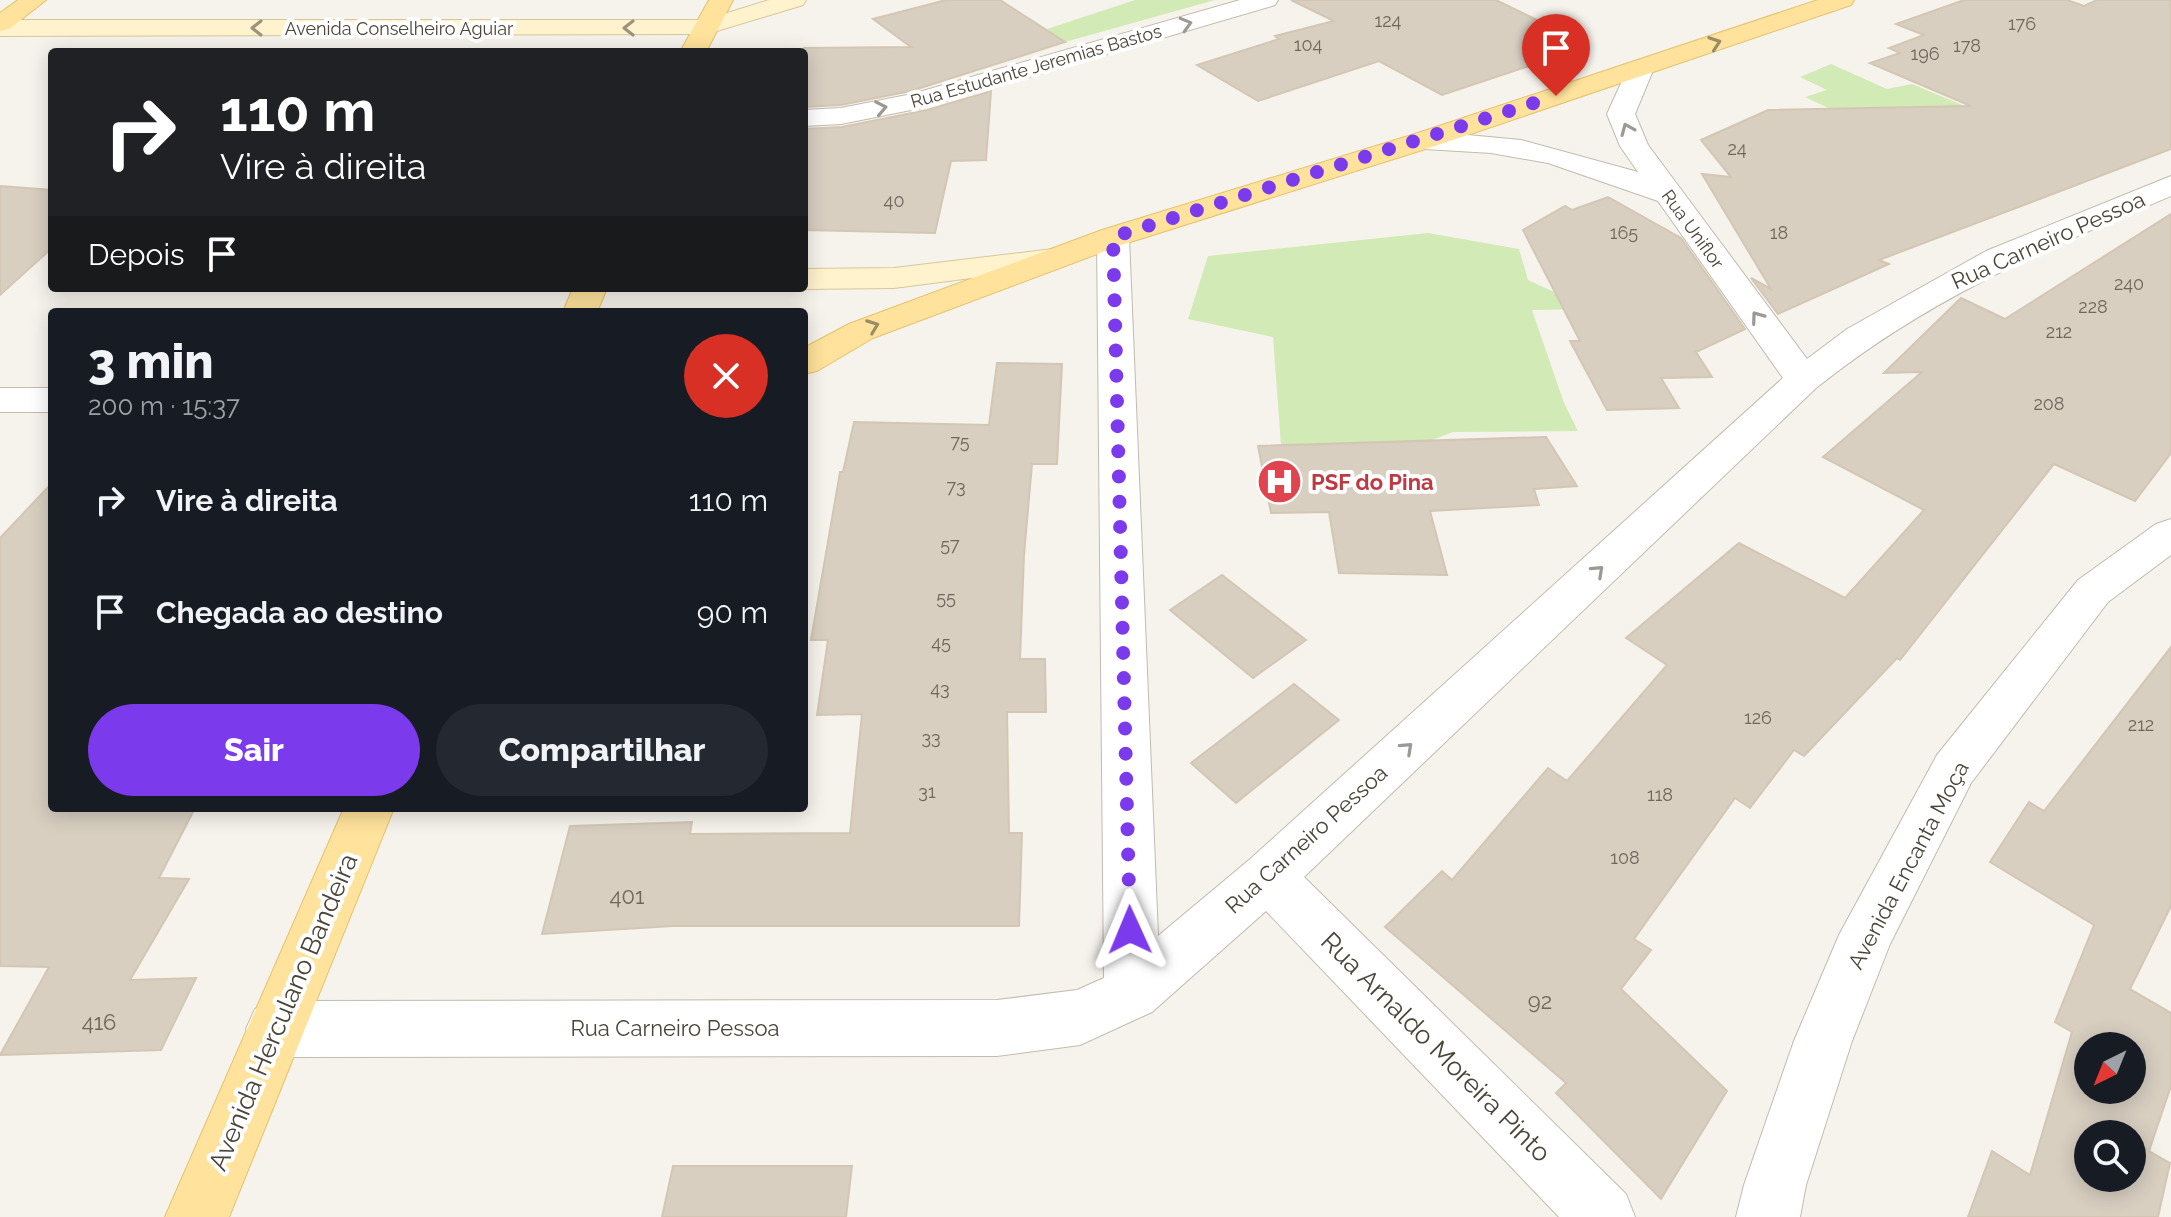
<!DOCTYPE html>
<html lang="pt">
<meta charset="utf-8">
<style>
:root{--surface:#171b24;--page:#242831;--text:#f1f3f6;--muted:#9ea1a6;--accent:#7c3aed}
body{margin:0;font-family:Raleway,sans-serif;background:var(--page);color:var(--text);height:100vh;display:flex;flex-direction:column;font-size:30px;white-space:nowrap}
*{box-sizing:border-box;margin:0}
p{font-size:26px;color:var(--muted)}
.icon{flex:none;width:44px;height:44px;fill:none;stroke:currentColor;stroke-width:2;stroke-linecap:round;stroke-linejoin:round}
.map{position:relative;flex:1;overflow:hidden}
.drawer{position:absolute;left:48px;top:308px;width:760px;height:504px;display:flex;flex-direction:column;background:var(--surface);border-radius:8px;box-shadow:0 4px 20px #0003}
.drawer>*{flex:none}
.top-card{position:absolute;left:48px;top:48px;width:760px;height:244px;border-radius:8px;box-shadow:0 4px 20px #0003;background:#202124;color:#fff;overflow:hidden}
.needle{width:52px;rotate:223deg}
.fabs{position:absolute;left:2074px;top:1032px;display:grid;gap:16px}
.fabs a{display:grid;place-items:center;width:72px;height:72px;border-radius:50%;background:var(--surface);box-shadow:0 4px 20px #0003;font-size:40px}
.pin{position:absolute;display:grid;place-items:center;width:68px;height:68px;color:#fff;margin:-82px -34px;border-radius:50% 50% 50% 0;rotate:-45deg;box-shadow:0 0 8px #0007}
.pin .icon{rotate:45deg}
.me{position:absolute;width:88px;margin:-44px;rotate:359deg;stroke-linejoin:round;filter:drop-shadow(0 0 6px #0008)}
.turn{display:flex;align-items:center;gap:28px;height:168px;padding:0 40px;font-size:36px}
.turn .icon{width:104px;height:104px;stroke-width:2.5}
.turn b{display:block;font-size:56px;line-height:68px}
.then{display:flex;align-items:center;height:76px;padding:0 40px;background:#0003;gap:16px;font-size:30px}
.round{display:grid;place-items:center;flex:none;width:84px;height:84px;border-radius:42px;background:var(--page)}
.headline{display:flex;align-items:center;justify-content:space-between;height:136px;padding:0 40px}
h1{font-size:48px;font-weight:800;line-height:60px}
.primary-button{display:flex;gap:16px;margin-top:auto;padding:16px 40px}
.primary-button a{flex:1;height:92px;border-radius:48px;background:var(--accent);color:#fff;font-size:32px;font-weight:800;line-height:92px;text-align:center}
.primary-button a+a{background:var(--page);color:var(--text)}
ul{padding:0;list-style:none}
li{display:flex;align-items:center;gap:24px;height:112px;padding:0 40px}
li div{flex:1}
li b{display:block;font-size:30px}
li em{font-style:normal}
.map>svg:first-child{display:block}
.green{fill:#d2eab5}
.building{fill:#d8cfc1;stroke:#d3c7b4;stroke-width:2;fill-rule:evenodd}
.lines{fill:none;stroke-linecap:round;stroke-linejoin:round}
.street-casing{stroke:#c2bbae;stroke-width:2}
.secondary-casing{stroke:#d6c79b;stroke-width:2}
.primary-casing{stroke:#e6c16a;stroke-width:2}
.street{fill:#fff;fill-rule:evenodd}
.secondary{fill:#fff3cd;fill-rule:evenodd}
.primary{fill:#ffe39c;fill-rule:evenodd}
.oneway{stroke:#9c9892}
.oneway2{stroke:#9c937c}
.oneway3{stroke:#9c8c66}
.route{stroke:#7c3aed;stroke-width:14;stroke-dasharray:0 25.2}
.labels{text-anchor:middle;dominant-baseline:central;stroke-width:8;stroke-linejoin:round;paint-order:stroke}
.number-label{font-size:18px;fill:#6e675b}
.far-street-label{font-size:18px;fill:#4b4439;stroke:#fff}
.street-label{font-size:22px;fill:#4b4439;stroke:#fff}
.health-label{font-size:22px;font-weight:bold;fill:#be3a42;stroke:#fff;text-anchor:start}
.near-number-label{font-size:22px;fill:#6e675b}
.near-street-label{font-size:26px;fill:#4b4439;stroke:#fff}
</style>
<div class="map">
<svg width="2171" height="1217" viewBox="0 0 2171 1217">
<rect width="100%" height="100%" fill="#f6f3ec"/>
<!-- green -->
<g class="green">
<polygon points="1135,0 1215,0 1065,42 1047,29"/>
<polygon points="1831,64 1887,89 1912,84 1967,107 1941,161 1805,97 1827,90 1800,77"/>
<polygon points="1428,233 1519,249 1528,280 1591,309 1532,310 1564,403 1578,431 1453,432 1424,443 1281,445 1273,337 1188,319 1208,256"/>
</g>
<!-- building -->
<g class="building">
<polygon points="946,0 1000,0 1065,42 911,91 841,105 804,107 804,48 911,47 873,19"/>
<polygon points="1291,0 1496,0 1578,40 1553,48 1565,54 1442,95 1379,61 1258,101 1197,65 1279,39 1275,36 1334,21"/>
<polygon points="1964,0 2067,0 2084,6 2097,0 2171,0 2171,149 1879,260 1889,264 1778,314 1751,278 1771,289 1702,174 1731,177 1701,140 1768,110 1971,106 1870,63 1900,53 1889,48 1924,35 1896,24"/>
<polygon points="991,91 986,160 951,161 935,233 804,230 804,129 842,127 927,110"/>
<polygon points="0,186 52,190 52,248 0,295"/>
<polygon points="1608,197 1681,238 1745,329 1696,352 1712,377 1661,378 1679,408 1607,410 1570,341 1580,341 1523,230 1565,206 1572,210"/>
<polygon points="2171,214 2171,453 2135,501 2054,464 1900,660 1897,658 1804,756 1794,750 1750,808 1735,798 1634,939 1651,950 1621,989 1727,1091 1661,1199 1556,1093 1566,1083 1385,927 1442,871 1452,880 1548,768 1567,781 1667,665 1626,638 1739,543 1845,598 1924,510 1823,457 1922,372 1884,373 1961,298 2005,319"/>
<polygon points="997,363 1062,364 1057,464 1032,464 1024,555 1020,659 1045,659 1046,712 1007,712 1009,833 1022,833 1019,926 673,926 542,934 570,826 692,822 690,834 850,833 862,714 817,715 828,640 811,640 840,472 843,472 854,422 989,425"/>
<polygon points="1546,437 1577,486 1534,489 1539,505 1430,511 1447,575 1339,573 1329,512 1271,513 1258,446"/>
<polygon points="52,483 52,808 195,808 159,878 189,879 130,980 196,978 161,1050 0,1055 49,967 0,966 0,538"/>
<polygon points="1222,575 1306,640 1253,678 1170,610"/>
<path d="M2171,647V906L2130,989L2171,1013V1086L2149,1151L2170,1163L2158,1217H1968L1992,1151L2030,1175L2072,1032L2055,1022L2094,925L1990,862L2029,802L2044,811ZM2088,1046H2132V1090H2088ZM2088,1134H2132V1178H2088Z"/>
<polygon points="1294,684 1339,720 1236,803 1191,763"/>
<polygon points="673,1166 852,1166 846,1217 662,1217"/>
</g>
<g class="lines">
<defs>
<g id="street">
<polygon points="1240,0 1278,0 1275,5 926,107 841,124 804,126 804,110 841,108 912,94"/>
<path d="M1641,60L1650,62L1654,68L1635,114L1648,145L1807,359L1847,329L1986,251L2171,176V196C2041,251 1927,299 1816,388L1304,877L1626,1194L1635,1217H1559L1266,911L1152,1012L1080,1045L997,1056L275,1057L255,1049L246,1029L255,1009L275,1001L997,1000L1077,990L1104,978L1097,237L1102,230H1124L1129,237L1158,936L1249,860L1783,378L1658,201L1548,163L1491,153L1425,149L1415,146L1411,140L1415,134L1425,131L1521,140L1638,172L1620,146L1607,114L1628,68L1632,62Z"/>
<rect x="0" y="388" width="52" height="24"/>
<polygon points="2171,519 2171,555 2108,602 1971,783 1890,944 1852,1041 1806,1185 1800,1217 1736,1217 1744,1185 1794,1041 1839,935 1937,755 2078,580 2156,524"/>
</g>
<g id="secondary">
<polygon points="769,0 806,0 803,5 707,34 0,36 0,20 705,20"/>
<polygon points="1053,249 1065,252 1069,259 1065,266 894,288 804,289 800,288 804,288 804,269 894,268"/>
</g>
<g id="primary">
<polygon points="18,0 46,0 9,29 0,31 0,13"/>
<polygon points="709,0 733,0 706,52 680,52"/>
<polygon points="1818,0 1854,0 1851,5 1435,146 1124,244 873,338 817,371 804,374 804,348 849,324 1102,230 1415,134"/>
<polygon points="573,288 607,288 597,312 563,312"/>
<polygon points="344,808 394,808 229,1217 165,1217"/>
</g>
</defs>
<!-- street casing -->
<use href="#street" class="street-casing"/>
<!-- secondary casing -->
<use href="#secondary" class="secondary-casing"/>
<!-- primary casing -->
<use href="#primary" class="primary-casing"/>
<!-- street -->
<use href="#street" class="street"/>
<!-- secondary -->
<use href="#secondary" class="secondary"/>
<!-- primary -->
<use href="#primary" class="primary"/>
</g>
<!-- one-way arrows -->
<defs><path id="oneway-chevron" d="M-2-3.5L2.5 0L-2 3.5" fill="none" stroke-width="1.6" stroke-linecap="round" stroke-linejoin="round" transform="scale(2)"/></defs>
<g class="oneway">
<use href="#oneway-chevron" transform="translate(1186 24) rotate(-16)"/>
<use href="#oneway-chevron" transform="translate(881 108) rotate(-11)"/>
<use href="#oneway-chevron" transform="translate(1627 129) rotate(-113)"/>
<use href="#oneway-chevron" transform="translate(1757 317) rotate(-126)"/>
<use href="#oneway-chevron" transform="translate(1598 571) rotate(-43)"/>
<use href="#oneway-chevron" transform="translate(1407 748) rotate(-43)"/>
</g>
<g class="oneway2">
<use href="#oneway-chevron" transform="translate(257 28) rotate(180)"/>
<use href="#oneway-chevron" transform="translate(629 28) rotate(180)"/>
</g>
<g class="oneway3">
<use href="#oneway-chevron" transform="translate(1715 43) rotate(-19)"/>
<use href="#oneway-chevron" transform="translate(873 326) rotate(-21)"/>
</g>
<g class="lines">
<!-- route -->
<polyline class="route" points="1130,930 1113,237 1556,96"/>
</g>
<!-- icons -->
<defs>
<symbol id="hospital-disc" viewBox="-11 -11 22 22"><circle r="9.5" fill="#e0444e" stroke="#fff"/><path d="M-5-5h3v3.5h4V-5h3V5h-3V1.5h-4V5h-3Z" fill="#fff"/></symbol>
</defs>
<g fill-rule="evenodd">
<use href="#hospital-disc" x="1254" y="456" width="51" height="51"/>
</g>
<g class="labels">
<!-- number labels -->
<g class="number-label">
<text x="1388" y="20">124</text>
<text x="2022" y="23">176</text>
<text x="1308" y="44">104</text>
<text x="1967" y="45">178</text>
<text x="1925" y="53">196</text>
<text x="1737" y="148">24</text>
<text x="894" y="200">40</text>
<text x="1624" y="232">165</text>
<text x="1779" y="232">18</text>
<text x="2129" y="283">240</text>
<text x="2093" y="306">228</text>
<text x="2059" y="331">212</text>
<text x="2049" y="403">208</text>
<text x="960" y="441">75</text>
<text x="956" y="486">73</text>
<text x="950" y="544">57</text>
<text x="946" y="597">55</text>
<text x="941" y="642">45</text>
<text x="940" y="688">43</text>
<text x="1758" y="717">126</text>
<text x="2141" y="724">212</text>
<text x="931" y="737">33</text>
<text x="927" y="791">31</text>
<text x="1660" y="794">118</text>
<text x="1625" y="857">108</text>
</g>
<!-- far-street labels -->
<g class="far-street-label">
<text x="399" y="28">Avenida Conselheiro Aguiar</text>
<text transform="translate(1036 66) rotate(-16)">Rua Estudante Jeremias Bastos</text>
<text transform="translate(1693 229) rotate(54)">Rua Uniflor</text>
</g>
<!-- street labels -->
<g class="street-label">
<text transform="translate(2048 240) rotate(-24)">Rua Carneiro Pessoa</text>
<text transform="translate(1306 839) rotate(-42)">Rua Carneiro Pessoa</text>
<text transform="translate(1908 865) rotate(-62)">Avenida Encanta Moça</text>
<text x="675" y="1028">Rua Carneiro Pessoa</text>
</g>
<!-- health labels -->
<g class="health-label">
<text x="1311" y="482">PSF do Pina</text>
</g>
<!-- near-number labels -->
<g class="near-number-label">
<text x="627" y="896">401</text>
<text x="1540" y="1001">92</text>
<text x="99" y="1022">416</text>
</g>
<!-- near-street labels -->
<g class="near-street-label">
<text transform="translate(283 1012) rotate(-67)">Avenida Herculano Bandeira</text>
<text transform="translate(1436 1047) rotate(45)">Rua Arnaldo Moreira Pinto</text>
</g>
</g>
</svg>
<div class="fabs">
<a><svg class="needle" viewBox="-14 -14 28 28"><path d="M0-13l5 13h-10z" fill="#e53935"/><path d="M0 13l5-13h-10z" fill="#9ea1a6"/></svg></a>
<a><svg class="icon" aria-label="search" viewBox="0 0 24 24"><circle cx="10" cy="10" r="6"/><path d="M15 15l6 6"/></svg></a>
</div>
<div class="pin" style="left:1556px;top:96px;background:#d93025"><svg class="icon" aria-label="arrive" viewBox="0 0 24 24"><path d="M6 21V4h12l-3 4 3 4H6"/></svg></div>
<svg class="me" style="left:1130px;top:930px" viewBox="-20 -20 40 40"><path d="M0-17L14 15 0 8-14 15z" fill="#7c3aed" stroke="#fff" stroke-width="4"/></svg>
<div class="top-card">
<div class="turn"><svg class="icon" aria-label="right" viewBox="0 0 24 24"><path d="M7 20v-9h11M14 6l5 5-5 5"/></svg><div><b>110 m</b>Vire à direita</div></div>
<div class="then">Depois<svg class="icon" aria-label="arrive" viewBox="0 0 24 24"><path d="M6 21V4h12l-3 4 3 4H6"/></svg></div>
</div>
<section class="drawer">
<div class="headline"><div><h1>3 min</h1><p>200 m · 15:37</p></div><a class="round" style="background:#d93025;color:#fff"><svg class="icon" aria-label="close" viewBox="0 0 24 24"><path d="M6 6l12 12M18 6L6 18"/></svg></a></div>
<ul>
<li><svg class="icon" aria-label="right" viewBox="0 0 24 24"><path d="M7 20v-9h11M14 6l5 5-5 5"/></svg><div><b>Vire à direita</b></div><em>110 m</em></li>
<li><svg class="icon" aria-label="arrive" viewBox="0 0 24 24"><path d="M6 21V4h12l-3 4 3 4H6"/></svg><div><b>Chegada ao destino</b></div><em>90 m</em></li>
</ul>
<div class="primary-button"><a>Sair</a><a>Compartilhar</a></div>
</section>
</div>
